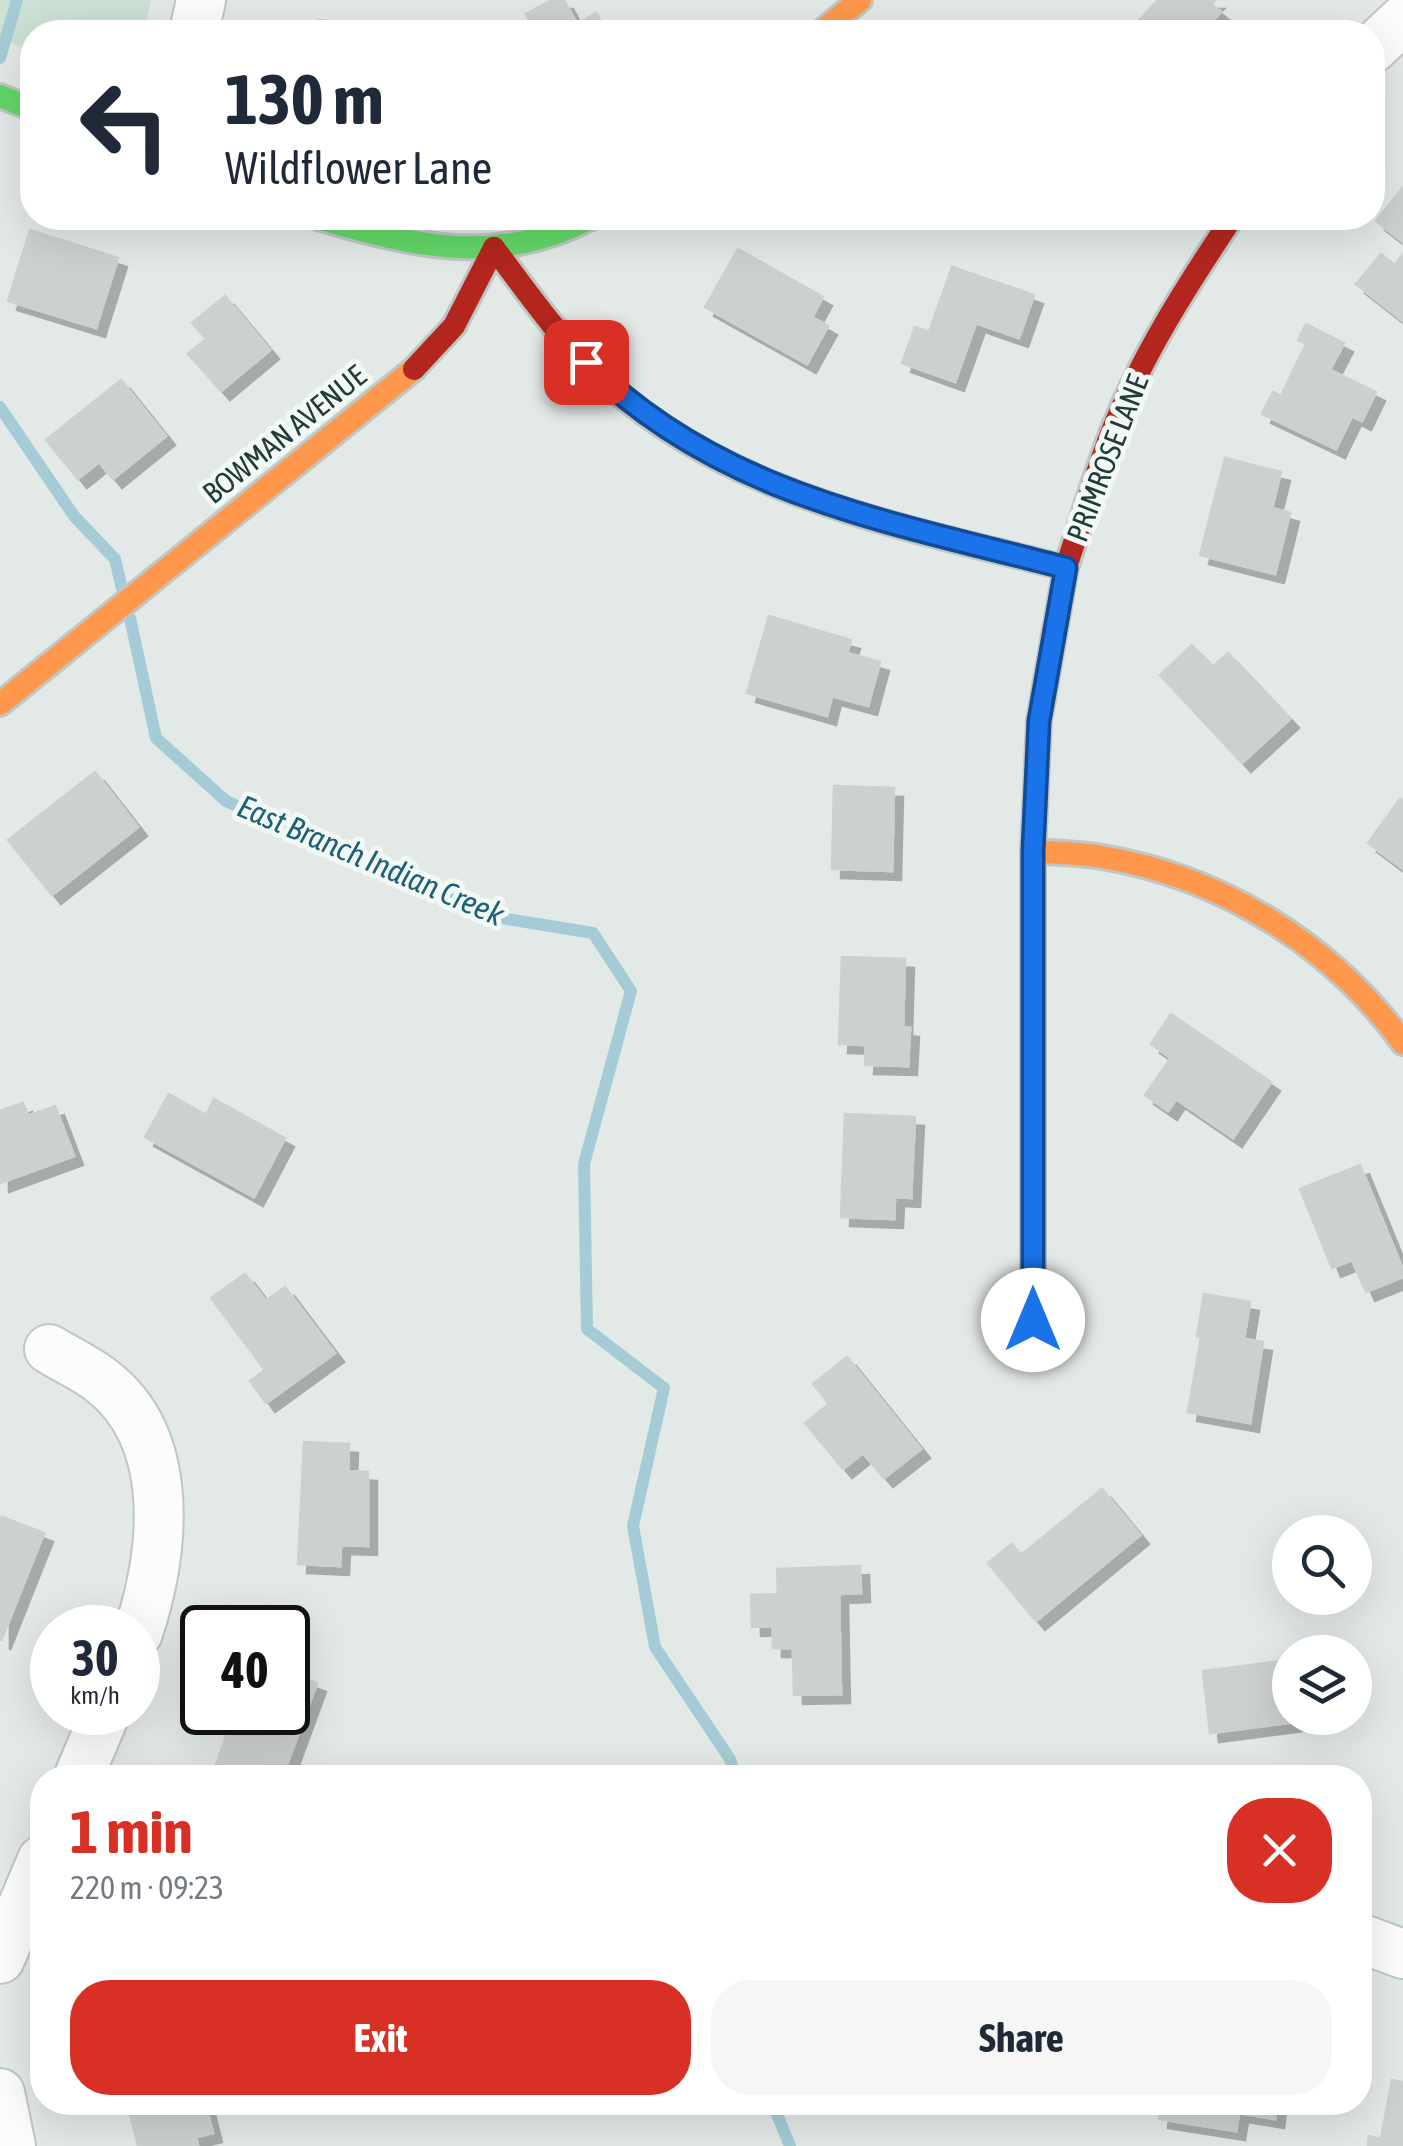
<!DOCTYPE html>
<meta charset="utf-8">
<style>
:root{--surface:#fff;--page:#f6f6f7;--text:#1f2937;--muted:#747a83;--accent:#d93025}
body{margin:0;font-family:"Asap Condensed",sans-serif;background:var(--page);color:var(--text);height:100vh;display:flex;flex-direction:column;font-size:38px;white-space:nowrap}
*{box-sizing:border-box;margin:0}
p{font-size:32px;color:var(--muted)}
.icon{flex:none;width:55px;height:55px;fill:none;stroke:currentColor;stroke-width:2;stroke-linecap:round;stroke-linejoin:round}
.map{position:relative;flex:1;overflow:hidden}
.panel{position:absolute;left:30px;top:1765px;width:1342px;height:350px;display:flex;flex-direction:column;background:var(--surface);border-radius:40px;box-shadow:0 10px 40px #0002}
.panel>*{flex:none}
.top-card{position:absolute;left:20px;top:20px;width:1365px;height:210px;border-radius:40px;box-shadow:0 10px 40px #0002;background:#fff;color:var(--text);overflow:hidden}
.fabs{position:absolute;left:1272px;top:1515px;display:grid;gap:20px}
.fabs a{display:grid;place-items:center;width:100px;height:100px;border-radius:50%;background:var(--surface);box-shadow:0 10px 40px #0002;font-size:50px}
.speed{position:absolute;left:30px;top:1605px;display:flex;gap:20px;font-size:50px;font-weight:700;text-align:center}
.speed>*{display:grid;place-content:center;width:130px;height:130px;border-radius:50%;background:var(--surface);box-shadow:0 10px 40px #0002;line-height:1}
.speed small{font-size:25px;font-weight:400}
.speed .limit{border:5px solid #111;border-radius:15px;background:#fff;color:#111}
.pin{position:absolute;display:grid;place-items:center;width:85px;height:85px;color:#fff;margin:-42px;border-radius:20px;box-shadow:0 5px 15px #0006}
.me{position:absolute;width:110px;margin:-55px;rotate:0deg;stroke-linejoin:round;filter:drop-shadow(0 0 8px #0008)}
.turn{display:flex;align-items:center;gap:35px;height:210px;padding:0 40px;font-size:45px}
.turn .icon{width:130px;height:130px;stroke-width:2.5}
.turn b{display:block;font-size:70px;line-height:85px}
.round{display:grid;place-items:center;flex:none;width:105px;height:105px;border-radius:40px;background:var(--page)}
.overview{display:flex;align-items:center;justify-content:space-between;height:170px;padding:0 40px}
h1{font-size:60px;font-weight:700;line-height:75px;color:var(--accent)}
.primary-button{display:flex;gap:20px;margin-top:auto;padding:20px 40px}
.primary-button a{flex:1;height:115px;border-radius:40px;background:var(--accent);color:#fff;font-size:40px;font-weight:700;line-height:115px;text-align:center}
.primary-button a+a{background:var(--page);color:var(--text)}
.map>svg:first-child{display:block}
.green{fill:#cce2d4}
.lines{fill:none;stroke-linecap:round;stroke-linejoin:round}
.stream{stroke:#a5ccd6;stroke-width:12}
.building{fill:#ccd1cf;stroke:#ccd1cf;stroke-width:2.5;filter:url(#shadow)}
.street-casing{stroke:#c0c6c3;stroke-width:52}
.fast-casing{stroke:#bfc6c4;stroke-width:28}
.slow-casing{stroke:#bfc6c4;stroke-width:28}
.jam-casing{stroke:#bfc6c4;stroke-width:28}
.street{stroke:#fbfcfb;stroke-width:48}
.fast{stroke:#63d668;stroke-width:22}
.slow{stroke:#ff974d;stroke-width:22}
.jam{stroke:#b3261e;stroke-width:22}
.route-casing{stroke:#114b97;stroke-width:25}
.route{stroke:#1a73e8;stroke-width:18}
.labels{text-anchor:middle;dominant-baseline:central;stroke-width:10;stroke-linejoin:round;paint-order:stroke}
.street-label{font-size:30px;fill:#223b36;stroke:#f1f8f5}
.water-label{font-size:32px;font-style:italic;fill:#1e6075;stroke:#f1f8f5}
</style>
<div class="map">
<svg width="1403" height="2146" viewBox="0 0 1403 2146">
<defs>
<filter id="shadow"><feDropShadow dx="9" dy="9" stdDeviation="0" flood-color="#0004"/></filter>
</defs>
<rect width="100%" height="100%" fill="#e3e9e6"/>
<!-- green -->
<polygon class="green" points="0,0 151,0 144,32 32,32 32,51 0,39"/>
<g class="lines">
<!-- stream -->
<g class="stream">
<polyline points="0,58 17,0"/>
<polyline points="0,407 74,516 115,559 122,589"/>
<polyline points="130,618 156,738 226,801 489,916 593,933 631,991 584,1164 587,1329 664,1388 633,1526 655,1647 730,1759 736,1778"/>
<polyline points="772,2102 790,2146"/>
</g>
</g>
<!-- building -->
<g class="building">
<polygon points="552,0 564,0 577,24 596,13 607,32 536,32 526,14"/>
<polygon points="1158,0 1215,0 1211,4 1221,12 1202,32 1128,32"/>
<polygon points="318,20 360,25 359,32 316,32"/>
<polygon points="1403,187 1403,242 1376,221"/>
<polygon points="30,230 118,258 96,328 8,301"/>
<polygon points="738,249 823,297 812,317 828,326 807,364 705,307"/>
<polygon points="1381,254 1395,265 1403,254 1403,321 1356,284"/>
<polygon points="952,267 1034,295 1019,338 976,323 955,382 902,363 915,327 929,332"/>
<polygon points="225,296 270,350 221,391 188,354 206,339 192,323"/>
<polygon points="1306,324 1344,343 1330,370 1376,392 1362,421 1352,416 1336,449 1262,414 1273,392 1281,396 1306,344 1298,340"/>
<polygon points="121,380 166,436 113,479 99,462 78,479 46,440"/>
<polygon points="1225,458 1281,472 1272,508 1290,513 1275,574 1200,555"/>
<polygon points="769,616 851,640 847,653 880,662 868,706 832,696 827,716 747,693"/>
<polygon points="1192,645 1212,667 1228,653 1290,719 1242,763 1160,675"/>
<polygon points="95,772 138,827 52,895 8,840"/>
<polygon points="834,786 894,788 892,871 832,869"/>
<polygon points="1400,799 1403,802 1403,869 1368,843"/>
<polygon points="842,957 905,959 903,1027 910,1028 908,1066 865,1065 866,1045 839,1044"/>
<polygon points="1171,1014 1271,1082 1233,1138 1176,1099 1168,1111 1145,1095 1171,1058 1151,1044"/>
<polygon points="169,1094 206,1115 214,1099 285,1138 254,1197 145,1137"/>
<polygon points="23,1103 28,1116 55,1106 74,1156 0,1183 0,1111"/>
<polygon points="845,1114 915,1117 911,1198 895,1197 894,1219 841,1217"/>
<polygon points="1360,1165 1403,1270 1403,1277 1366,1292 1352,1260 1332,1268 1300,1189"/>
<polygon points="245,1274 266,1301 285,1287 335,1353 266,1403 250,1381 265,1370 211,1298"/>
<polygon points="1204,1294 1250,1302 1244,1339 1263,1342 1250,1423 1188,1412 1201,1337 1197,1336"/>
<polygon points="847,1357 921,1449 884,1478 863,1453 843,1469 805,1423 829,1404 813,1384"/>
<polygon points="304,1442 349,1444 348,1471 368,1472 368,1546 341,1545 340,1566 298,1564"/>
<polygon points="1102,1489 1140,1535 1036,1621 988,1563 1012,1544 1021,1555"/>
<polygon points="2,1517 44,1533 1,1641 0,1523"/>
<polygon points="860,1566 861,1593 839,1594 841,1694 794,1695 793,1648 773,1648 773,1626 752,1627 751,1595 778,1594 777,1569"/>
<polygon points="1290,1660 1290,1718 1319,1719 1210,1733 1203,1671"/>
<polygon points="288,1672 317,1683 282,1778 233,1778 214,1770 235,1712 288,1712"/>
<polygon points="1392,2080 1403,2082 1403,2146 1368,2146 1369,2136 1381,2139"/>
<polygon points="127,2102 205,2102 213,2133 196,2137 198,2146 138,2146"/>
<polygon points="1161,2102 1277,2102 1275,2119 1239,2113 1236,2131 1159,2119"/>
</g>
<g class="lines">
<defs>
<g id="street">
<polyline points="194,32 201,0"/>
<polyline points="1372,49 1403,20"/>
<path d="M49,1349C67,1360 87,1369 102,1381C178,1440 164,1554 138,1633"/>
<polyline points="78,1778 106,1712"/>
<polyline points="1360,1938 1403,1954"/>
<polyline points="0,1959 42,1860"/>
<polyline points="0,2093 11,2146"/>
</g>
<g id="fast">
<polyline points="0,96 32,109"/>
<path d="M318,218C414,246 497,267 590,218"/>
</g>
<g id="slow">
<polyline points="821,32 860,0"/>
<polyline points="0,704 414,369"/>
<path d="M1033,851C1056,853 1079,853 1102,857C1222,877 1332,945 1403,1043"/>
<polyline points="1033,1320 1033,851 1039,721 1066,567"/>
</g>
<g id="jam">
<path d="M494,248C530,296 566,348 611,387C738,498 908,528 1066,568"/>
<polyline points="414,369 454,326 494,248"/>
<path d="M1066,567C1081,523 1094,478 1111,434C1141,357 1186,287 1232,218"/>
</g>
</defs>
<!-- street casing -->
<use href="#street" class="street-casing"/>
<!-- fast casing -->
<use href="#fast" class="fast-casing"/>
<!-- slow casing -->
<use href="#slow" class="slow-casing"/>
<!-- jam casing -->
<use href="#jam" class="jam-casing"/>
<!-- street -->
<use href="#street" class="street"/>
<!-- fast -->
<use href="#fast" class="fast"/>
<!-- slow -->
<use href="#slow" class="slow"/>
<!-- jam -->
<use href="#jam" class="jam"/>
</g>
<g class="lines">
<defs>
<path id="route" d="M586,362C719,495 892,522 1066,568L1039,721L1033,851V1320"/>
</defs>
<!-- route casing -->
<use href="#route" class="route-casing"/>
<!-- route -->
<use href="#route" class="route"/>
</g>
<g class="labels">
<!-- street labels -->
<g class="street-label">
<text transform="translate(284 434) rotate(-39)">BOWMAN AVENUE</text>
<text transform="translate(1107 458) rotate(-69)">PRIMROSE LANE</text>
</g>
<!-- water labels -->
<g class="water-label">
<text transform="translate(371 860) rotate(23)">East Branch Indian Creek</text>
</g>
</g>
</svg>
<div class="fabs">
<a><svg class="icon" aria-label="search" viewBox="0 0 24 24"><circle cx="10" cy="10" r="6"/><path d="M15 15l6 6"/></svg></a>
<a><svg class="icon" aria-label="layers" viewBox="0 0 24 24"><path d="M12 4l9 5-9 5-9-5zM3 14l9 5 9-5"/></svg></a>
</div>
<div class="speed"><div>30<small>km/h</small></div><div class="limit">40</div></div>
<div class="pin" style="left:586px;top:362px;background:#d93025"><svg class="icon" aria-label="arrive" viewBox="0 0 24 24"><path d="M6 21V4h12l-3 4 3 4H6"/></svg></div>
<svg class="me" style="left:1033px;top:1320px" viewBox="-20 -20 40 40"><circle r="19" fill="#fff"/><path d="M0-13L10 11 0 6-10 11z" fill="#1a73e8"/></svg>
<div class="top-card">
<div class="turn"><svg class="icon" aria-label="left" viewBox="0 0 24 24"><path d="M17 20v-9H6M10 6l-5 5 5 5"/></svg><div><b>130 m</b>Wildflower Lane</div></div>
</div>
<section class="panel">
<div class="overview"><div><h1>1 min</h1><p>220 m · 09:23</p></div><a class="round" style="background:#d93025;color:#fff"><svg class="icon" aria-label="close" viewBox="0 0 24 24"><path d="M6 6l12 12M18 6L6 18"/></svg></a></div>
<div class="primary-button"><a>Exit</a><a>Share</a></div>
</section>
</div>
